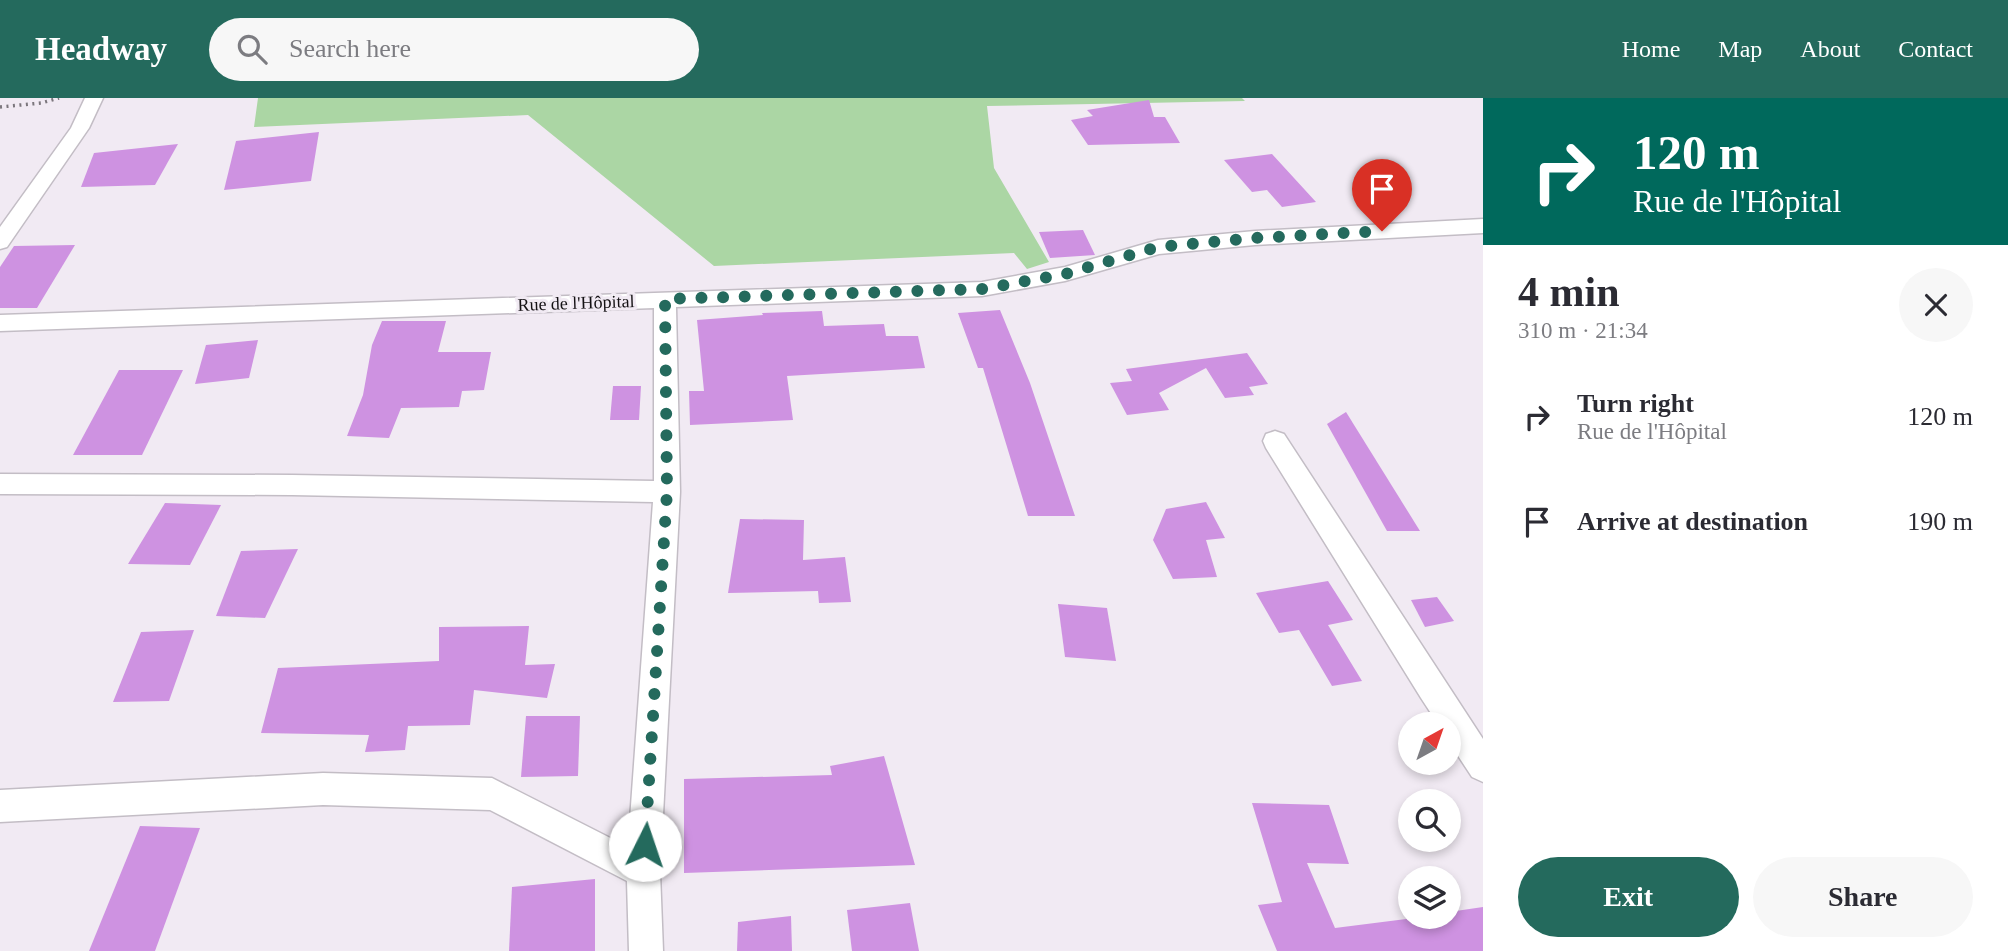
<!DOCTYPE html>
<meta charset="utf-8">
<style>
:root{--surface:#fff;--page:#f7f7f7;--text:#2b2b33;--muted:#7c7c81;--accent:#246a5d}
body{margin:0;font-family:Georgia,serif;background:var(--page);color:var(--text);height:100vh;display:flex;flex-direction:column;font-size:26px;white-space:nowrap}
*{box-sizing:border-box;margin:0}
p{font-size:23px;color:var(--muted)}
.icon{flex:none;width:38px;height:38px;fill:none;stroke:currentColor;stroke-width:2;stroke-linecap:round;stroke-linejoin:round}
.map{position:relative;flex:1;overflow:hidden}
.details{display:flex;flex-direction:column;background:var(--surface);width:525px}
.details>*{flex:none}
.guide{background:#00695c;color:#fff;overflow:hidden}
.needle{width:46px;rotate:40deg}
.controls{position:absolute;left:1398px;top:614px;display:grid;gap:14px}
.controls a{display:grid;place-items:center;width:63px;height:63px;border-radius:50%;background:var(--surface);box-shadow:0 4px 10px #0003;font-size:35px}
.pin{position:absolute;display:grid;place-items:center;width:60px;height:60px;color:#fff;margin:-72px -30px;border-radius:50% 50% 50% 0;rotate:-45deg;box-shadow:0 0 7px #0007}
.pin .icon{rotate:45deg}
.me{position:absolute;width:77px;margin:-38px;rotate:4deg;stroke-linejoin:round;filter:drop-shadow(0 0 5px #0008)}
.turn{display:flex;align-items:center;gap:24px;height:147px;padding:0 35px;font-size:32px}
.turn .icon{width:91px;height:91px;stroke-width:2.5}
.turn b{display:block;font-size:49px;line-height:60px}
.round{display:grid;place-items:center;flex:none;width:74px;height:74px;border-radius:37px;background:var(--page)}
.overview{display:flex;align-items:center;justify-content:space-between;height:119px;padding:0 35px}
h1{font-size:42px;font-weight:600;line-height:52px}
.primary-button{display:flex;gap:14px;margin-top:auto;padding:14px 35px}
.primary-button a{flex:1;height:80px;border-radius:42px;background:var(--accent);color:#fff;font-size:28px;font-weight:600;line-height:80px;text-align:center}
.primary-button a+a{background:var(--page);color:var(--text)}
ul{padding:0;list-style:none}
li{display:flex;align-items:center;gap:21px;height:105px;padding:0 35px}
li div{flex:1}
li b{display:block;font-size:26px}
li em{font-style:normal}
header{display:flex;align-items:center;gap:42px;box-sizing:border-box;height:98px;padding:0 35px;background:var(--accent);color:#fff}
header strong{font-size:33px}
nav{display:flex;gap:38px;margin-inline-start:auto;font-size:24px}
.search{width:490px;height:63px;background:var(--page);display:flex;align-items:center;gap:18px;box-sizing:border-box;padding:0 24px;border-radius:38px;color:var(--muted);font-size:26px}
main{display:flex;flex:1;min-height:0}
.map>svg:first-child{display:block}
.green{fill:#abd6a4}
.building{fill:#ce92e1}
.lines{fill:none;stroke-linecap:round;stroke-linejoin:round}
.street-casing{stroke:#c3bdc5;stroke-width:3}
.path{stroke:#7b767c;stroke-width:3.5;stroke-dasharray:2 4.5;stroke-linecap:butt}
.street{fill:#fff;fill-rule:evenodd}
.route{stroke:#246a5d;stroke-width:12;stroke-dasharray:0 21.6}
.labels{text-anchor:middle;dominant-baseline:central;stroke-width:6;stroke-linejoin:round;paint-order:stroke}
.street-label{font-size:18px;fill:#141114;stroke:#f1eaf3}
</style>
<header>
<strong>Headway</strong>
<div class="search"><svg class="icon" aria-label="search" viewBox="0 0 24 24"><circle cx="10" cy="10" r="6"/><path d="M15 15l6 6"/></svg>Search here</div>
<nav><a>Home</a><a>Map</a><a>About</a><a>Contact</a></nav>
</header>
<main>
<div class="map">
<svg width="1483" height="853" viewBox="0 0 1483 853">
<rect width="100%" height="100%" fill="#f1eaf3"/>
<!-- green -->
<polygon class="green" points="258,0 1242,0 1245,3 987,8 994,70 1049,164 1027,171 1014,155 714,168 528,17 254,29"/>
<!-- building -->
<g class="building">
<polygon points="1149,2 1154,19 1165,19 1180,45 1088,47 1071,22 1093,18 1087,12"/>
<polygon points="319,34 311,83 224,92 236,43"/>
<polygon points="178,46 155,87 81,89 94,55"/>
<polygon points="1272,56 1316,104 1282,109 1267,92 1252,94 1224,62"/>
<polygon points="1083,132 1095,157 1050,160 1039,134"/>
<polygon points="75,147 37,210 0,210 0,169 14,148"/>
<polygon points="1000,212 1030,285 1075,418 1028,418 983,270 978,270 958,215"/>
<polygon points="822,213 824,228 884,226 886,238 918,238 925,270 787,278 793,322 690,327 689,293 704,293 697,222 763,217 762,215"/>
<polygon points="382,223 446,223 438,254 491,254 484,292 462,293 459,309 401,310 389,340 347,338 363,297 372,247"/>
<polygon points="258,242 249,280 195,286 206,247"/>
<polygon points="1247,255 1268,286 1249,289 1254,297 1225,300 1206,270 1159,295 1169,312 1127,317 1110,285 1132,283 1126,271"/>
<polygon points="119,272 183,272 142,357 73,357"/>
<polygon points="613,288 641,288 639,322 610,322"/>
<polygon points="1346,314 1420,433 1387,433 1327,326"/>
<polygon points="1206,404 1225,440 1206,442 1217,479 1173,481 1153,442 1166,411"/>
<polygon points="165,405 221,407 190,467 128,466"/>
<polygon points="740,421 804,422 803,462 845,459 851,504 819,505 818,493 728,495"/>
<polygon points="298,451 265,520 216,518 241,453"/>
<polygon points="1328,483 1353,522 1328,527 1362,583 1332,588 1299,532 1279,535 1256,495"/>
<polygon points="1437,499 1454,523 1425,529 1411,502"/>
<polygon points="1058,506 1107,510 1116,563 1065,559"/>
<polygon points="529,528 525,567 555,566 547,600 474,592 470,627 408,628 405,652 365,654 369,637 261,635 278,570 439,563 439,529"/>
<polygon points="194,532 169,603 113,604 141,534"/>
<polygon points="526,618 580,618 578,678 521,679"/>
<polygon points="884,658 915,767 684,775 684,681 832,677 830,668"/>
<polygon points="1252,705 1329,707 1349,766 1307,765 1335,830 1422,819 1449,819 1449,814 1483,809 1483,853 1277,853 1258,807 1282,804"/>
<polygon points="140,728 200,730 155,853 89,853"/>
<polygon points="595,781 595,853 509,853 512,789"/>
<polygon points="910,805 919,853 852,853 847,812"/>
<polygon points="791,818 792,853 737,853 738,824"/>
</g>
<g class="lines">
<defs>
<g id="street">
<polygon points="85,0 103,0 89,30 7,149 0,151 0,129 71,30"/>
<polygon points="1483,121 1483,135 1255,147 1159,156 1065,183 982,198 676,209 680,394 660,774 663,853 629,853 627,783 490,712 323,707 0,724 0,692 323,675 492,680 628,749 653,404 292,397 0,396 0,376 292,377 654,383 654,210 0,233 0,217 982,184 1065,169 1158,142 1255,133"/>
<polygon points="1275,333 1284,336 1483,641 1483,684 1472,679 1449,644 1449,626 1438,626 1421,600 1266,350 1263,343 1266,336"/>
</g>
</defs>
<!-- street casing -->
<use href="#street" class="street-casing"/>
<!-- path -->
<polyline class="path" points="0,9 41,5 59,0"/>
<!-- street -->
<use href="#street" class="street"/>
</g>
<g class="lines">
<!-- route -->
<polyline class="route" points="645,747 667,394 665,201 982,191 1065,176 1158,149 1255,140 1382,133"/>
</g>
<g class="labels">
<!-- street labels -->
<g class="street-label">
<text transform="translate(576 205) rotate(-2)">Rue de l'Hôpital</text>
</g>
</g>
</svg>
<div class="controls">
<a><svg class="needle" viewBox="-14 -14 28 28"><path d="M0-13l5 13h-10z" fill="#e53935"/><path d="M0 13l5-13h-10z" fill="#7c7c81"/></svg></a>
<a><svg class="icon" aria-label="search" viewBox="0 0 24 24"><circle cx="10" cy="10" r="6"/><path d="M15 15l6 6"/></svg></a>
<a><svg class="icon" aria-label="layers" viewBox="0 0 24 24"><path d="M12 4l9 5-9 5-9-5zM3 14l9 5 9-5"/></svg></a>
</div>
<div class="pin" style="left:1382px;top:133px;background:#d93025"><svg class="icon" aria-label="arrive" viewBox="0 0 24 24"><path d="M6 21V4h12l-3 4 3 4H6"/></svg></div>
<svg class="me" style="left:645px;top:747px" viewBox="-20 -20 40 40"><circle r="19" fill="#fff"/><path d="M0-13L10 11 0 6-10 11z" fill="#246a5d"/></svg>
</div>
<section class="details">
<div class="guide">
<div class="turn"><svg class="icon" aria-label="right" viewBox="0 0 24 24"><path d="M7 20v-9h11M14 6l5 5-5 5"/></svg><div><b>120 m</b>Rue de l'Hôpital</div></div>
</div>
<div class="overview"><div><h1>4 min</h1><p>310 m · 21:34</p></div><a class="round"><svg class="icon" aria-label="close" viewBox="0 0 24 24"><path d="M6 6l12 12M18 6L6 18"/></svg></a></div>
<ul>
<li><svg class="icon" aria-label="right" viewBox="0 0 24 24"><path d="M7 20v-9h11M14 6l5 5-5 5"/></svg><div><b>Turn right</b><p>Rue de l'Hôpital</p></div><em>120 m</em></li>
<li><svg class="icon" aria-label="arrive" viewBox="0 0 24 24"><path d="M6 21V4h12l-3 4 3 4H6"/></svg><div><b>Arrive at destination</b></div><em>190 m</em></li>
</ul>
<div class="primary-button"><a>Exit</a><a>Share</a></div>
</section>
</main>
